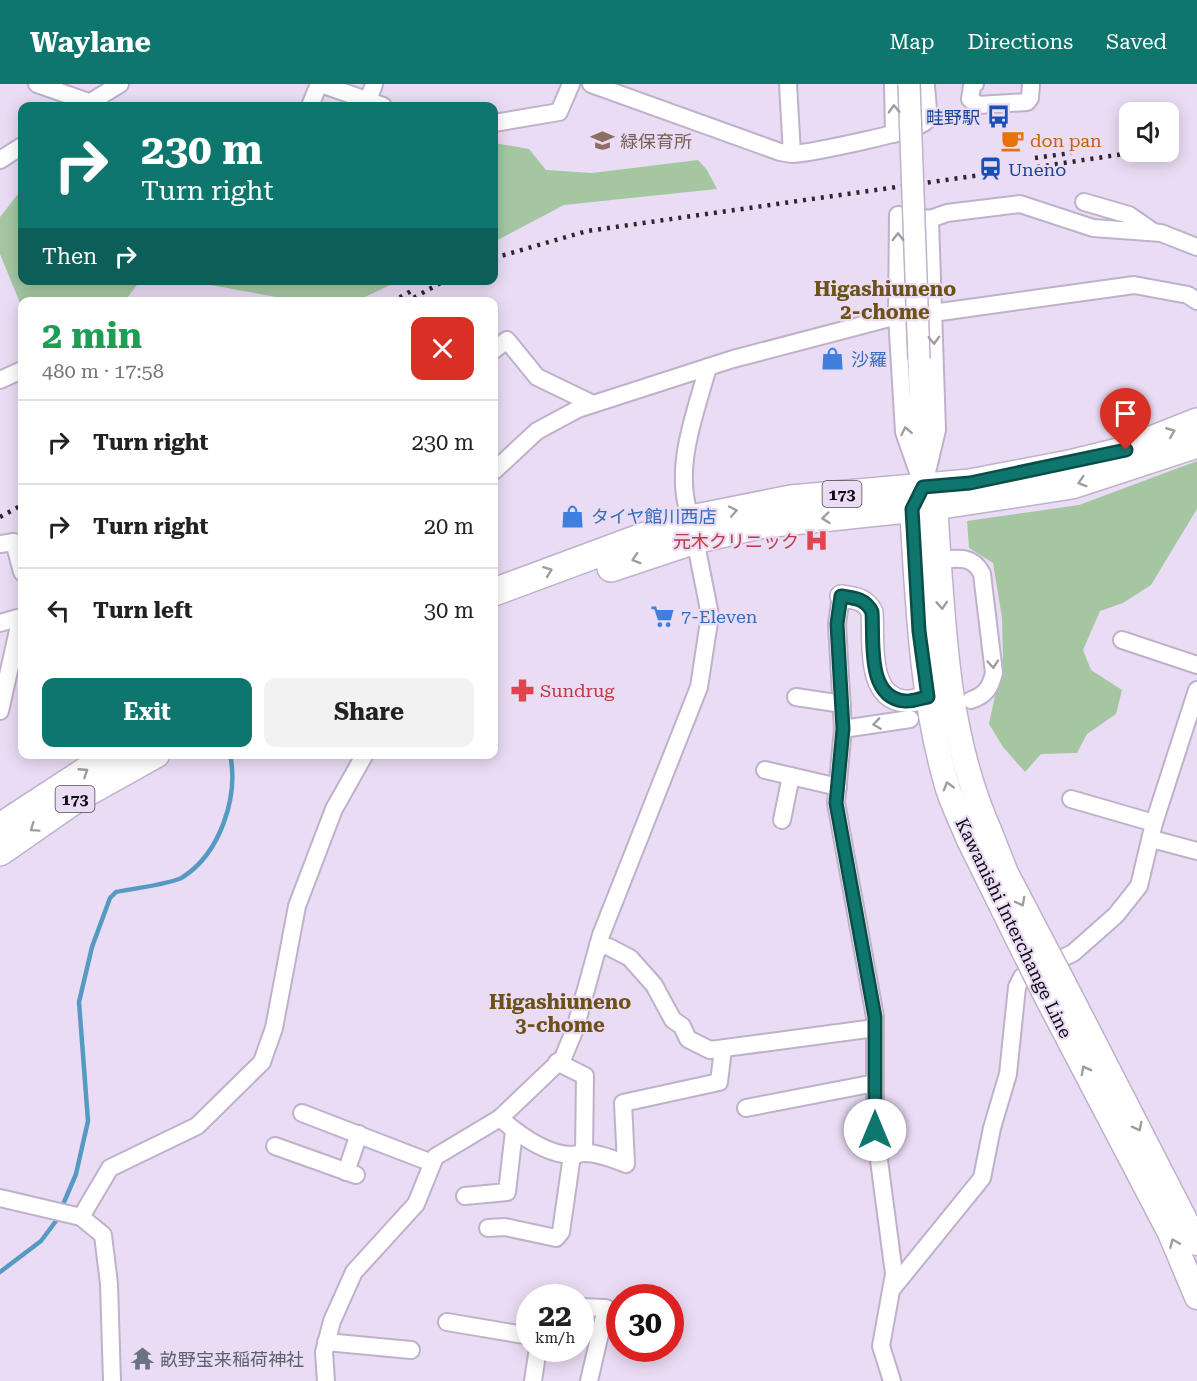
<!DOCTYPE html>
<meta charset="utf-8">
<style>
:root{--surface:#fff;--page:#f2f2f2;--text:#222;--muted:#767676;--line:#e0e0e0;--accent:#0f766e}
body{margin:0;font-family:"Roboto Serif","Noto Sans JP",serif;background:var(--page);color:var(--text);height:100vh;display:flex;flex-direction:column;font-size:22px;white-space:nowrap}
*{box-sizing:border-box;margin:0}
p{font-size:20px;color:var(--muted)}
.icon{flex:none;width:33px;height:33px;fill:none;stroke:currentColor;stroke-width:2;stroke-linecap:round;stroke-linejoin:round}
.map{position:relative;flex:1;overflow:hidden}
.side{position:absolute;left:18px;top:213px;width:480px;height:462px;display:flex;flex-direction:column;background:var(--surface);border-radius:12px;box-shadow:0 3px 15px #0003}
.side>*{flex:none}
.top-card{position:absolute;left:18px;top:18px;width:480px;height:183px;border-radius:12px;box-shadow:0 3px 15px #0003;background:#0f766e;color:#fff;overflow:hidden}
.controls{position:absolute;left:1119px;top:18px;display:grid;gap:12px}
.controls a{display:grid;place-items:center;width:60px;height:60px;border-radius:12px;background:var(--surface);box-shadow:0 3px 15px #0003;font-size:30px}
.speed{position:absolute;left:516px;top:1200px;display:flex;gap:12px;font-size:30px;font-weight:700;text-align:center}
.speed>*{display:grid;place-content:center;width:78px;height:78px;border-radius:50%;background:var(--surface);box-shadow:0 3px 15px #0003;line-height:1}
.speed small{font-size:15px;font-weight:400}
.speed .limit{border:9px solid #d22;background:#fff;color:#111}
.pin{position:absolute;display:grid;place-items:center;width:51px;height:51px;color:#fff;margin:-62px -26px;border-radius:50% 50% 50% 0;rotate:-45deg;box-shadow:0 0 6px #0007}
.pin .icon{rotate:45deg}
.me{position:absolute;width:66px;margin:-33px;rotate:0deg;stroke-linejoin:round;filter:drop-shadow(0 0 4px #0008)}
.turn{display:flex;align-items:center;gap:21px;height:126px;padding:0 24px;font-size:27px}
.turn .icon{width:78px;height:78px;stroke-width:2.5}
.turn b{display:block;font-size:42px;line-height:51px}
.then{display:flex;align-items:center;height:57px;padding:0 24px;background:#0003;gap:12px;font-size:22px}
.round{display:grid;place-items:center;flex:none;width:63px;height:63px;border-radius:12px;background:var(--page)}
.overview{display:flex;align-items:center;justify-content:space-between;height:102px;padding:0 24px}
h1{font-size:36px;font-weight:700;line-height:45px;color:#1e9e55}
.button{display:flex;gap:12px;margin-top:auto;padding:12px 24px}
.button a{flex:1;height:69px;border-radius:12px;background:var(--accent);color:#fff;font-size:24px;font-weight:700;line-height:69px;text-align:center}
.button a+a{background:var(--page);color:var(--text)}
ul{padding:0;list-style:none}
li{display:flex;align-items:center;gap:18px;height:84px;padding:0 24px;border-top:2px solid var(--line)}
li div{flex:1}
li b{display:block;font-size:22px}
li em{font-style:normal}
header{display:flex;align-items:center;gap:36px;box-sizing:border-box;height:84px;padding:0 30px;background:var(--accent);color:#fff}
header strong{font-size:28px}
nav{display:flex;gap:33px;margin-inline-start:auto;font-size:21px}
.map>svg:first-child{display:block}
.green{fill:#a4c7a2}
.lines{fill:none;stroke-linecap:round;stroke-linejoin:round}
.stream{stroke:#569ac2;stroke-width:4.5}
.minor-casing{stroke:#bfb1c9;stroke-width:20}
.tertiary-casing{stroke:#bfb1c9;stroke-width:24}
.secondary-casing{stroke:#bfb1c9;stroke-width:27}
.trunk-casing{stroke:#bfb1c9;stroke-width:30}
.minor{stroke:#fff;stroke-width:16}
.tertiary{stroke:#fff;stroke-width:21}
.secondary{stroke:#fff;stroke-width:24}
.trunk{stroke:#fff;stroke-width:27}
.rail{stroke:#2c2630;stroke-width:4.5;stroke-dasharray:3 6;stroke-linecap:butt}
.tertiary-bridge-casing{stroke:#bfb1c9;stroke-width:24;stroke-linecap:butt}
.secondary-bridge-casing{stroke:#bfb1c9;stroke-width:27;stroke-linecap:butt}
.tertiary-bridge{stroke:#fff;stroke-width:21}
.secondary-bridge{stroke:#fff;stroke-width:24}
.oneway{stroke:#9f9da0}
.route-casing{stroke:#0a4d48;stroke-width:15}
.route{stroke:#0f766e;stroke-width:10}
.labels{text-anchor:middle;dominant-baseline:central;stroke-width:4.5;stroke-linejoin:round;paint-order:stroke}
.shield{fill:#eadcf4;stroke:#504955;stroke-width:1.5}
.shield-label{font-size:16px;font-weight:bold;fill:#0e0a11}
.transit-label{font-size:18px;fill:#164399;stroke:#eadcf4;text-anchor:end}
.food-label{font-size:18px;fill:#c56008;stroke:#eadcf4;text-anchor:start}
.education-label{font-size:18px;fill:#785e54;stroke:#eadcf4;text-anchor:start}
.shop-label{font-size:18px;fill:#366cbe;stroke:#eadcf4;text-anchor:start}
.health-label{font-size:18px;fill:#be3a42;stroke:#eadcf4;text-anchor:end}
.street-label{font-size:18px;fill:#0e0a11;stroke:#eadcf4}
.worship-label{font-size:18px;fill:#5b616d;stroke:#eadcf4;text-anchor:start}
.neighbourhood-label{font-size:20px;font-weight:bold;fill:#6c5119;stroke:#eadcf4}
</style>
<header>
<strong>Waylane</strong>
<nav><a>Map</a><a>Directions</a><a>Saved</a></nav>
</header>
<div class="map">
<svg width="1197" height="1297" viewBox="0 0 1197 1297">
<rect width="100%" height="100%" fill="#eadcf4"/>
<!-- green -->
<g class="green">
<polygon points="495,59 529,65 546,86 592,89 698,76 707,86 717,105 564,121 494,158"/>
<polygon points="22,105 22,196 140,197 125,217 20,219 0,170 0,133"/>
<polygon points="188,197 187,197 399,197 354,218 298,217"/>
<polygon points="1197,377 1197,425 1151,501 1123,519 1100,527 1083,566 1091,586 1122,606 1116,630 1087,650 1077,669 1041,670 1025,688 1003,663 989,640 1003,573 1002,534 993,479 969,464 967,437 1079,421"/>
</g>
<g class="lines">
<!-- stream -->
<path class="stream" d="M0,1188L41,1157L56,1137L76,1090L88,1037L79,918L92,863L110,814L116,808C130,805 173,800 183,793C220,769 239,713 230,670"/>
<defs>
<g id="minor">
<polyline points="37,0 100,22"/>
<polyline points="321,0 383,22"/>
<path d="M591,0L780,68L792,70C809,69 921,47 926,37C930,28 926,10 926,0"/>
<polyline points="788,0 792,70"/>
<polyline points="893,0 894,50"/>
<polyline points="975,0 972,2 970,15 978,21 1027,18 1030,14 1031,0"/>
<polyline points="368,17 374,0"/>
<polyline points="84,22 120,0"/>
<polyline points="310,22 319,0"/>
<polyline points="494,39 559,28 571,0"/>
<polyline points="0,76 22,62"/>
<polyline points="1084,118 1129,131 1152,147"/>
<polyline points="494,266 507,256 537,293 593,320"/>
<polyline points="0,296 22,286"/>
<polyline points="494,387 537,347 578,325 733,275 897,232 933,229 1134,201 1188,211 1197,217"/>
<polyline points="927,388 937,346 930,135"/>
<polyline points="919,391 904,348 897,232 898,131 930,135 947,129 1020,120 1093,144 1161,149 1197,163"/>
<polyline points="0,460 14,458 22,488"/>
<path d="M939,476C958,474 973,471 982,490L994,589C990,604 986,611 971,616"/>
<polyline points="841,512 837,540 843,645 836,719 875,933 875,1046 894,1190 881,1262 892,1297"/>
<polyline points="0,539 21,533 0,627"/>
<polyline points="1122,556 1197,581"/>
<polyline points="796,613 842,620"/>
<polyline points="843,645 910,635"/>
<polyline points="765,686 838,703"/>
<polyline points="1071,715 1154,739"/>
<polyline points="782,736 791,692"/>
<polyline points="1152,755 1197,767"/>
<polyline points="598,861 609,863 630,874 654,901 673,936 682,942 688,955 710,966 875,944"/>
<polyline points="557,978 585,992 584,1069"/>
<polyline points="746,1024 875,999"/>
<polyline points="302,1029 432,1079"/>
<path d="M500,1034C518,1050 545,1070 571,1071C575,1071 580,1069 585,1069C599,1069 613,1075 626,1080L623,1019L719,998L723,965"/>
<polyline points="275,1062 356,1091"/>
<polyline points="346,1088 359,1050"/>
<polyline points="465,1112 507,1108 514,1047"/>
<polyline points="0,1114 81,1133"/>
<polyline points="488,1144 505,1143 556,1154 561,1148 572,1071"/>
<polyline points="892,1205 982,1094 992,1044 1008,990 1017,903 1022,893 1073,869 1116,831 1139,802 1154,739 1197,606"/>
<polyline points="580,1223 606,1224 589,1297"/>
<polyline points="447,1238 530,1252"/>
<polyline points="326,1258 411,1266"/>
<polyline points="112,1297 109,1200 103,1151 81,1133 110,1084 197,1042 262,978 274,944 297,822 334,725 365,670"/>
<path d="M326,1297L324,1268L332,1237L354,1188L416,1120L435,1073L500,1034L563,974L575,945L601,851L699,603L710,531L691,435C672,386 695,331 708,283"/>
<polyline points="533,1297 538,1264"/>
</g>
<g id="tertiary">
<polyline points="919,275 923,403"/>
<path d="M841,512C855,514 866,515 872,528C874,556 866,614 905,617C912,618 921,614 928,613"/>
</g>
<g id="secondary">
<path d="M924,405L935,422C943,531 944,644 989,746"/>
<path d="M920,408L912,425C918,519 921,614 948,705C954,723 962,739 969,756"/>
<polyline points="1063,898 1197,1159"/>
<polyline points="1044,908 1170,1149 1197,1213"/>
</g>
<g id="trunk">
<polyline points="611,484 695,456 764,440 935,422 1072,401 1197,360"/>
<polyline points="494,508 691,435 791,415 970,399 1069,380 1126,366 1197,338"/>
<polyline points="0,743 112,670"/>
<polyline points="0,768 79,713 156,670"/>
</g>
</defs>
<!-- minor casing -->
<use href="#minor" class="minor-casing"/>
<!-- tertiary casing -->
<use href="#tertiary" class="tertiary-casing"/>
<!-- secondary casing -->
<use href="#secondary" class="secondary-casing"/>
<!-- trunk casing -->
<use href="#trunk" class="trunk-casing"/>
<!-- minor -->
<use href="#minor" class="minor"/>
<!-- tertiary -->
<use href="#tertiary" class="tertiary"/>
<!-- secondary -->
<use href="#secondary" class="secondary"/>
<!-- trunk -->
<use href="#trunk" class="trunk"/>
<!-- rail -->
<g class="rail">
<polyline points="1168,63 1173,62"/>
<polyline points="1035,74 1071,69"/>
<polyline points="1037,83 1137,68"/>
<polyline points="494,174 587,147 988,90"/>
<polyline points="392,218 413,206"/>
<polyline points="406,218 446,196"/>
<polyline points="0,433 22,421"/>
</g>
<defs>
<polyline id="tertiary-bridge" points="909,0 919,275"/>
<g id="secondary-bridge">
<polyline points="989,746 1006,789 1063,898"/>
<polyline points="969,756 1044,908"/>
</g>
</defs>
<!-- tertiary-bridge casing -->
<use href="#tertiary-bridge" class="tertiary-bridge-casing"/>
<!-- secondary-bridge casing -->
<use href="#secondary-bridge" class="secondary-bridge-casing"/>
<!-- tertiary-bridge -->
<use href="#tertiary-bridge" class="tertiary-bridge"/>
<!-- secondary-bridge -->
<use href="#secondary-bridge" class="secondary-bridge"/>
</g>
<!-- one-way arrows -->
<defs><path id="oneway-chevron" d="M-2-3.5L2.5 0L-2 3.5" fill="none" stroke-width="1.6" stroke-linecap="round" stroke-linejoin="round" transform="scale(1.5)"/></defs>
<g class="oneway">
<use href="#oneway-chevron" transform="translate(894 25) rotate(-92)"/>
<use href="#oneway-chevron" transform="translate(898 153) rotate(-90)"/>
<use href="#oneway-chevron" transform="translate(934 256) rotate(88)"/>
<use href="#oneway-chevron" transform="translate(906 347) rotate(-101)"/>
<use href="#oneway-chevron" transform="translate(1171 348) rotate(-22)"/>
<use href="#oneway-chevron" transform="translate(1082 398) rotate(163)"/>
<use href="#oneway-chevron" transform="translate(733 427) rotate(-12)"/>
<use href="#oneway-chevron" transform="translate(826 434) rotate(174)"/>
<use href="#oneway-chevron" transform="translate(636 475) rotate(162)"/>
<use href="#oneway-chevron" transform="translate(548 487) rotate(-21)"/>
<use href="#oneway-chevron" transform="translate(942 521) rotate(86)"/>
<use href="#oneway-chevron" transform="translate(993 580) rotate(85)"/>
<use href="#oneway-chevron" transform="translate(877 640) rotate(172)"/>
<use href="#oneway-chevron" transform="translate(84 688) rotate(-33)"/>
<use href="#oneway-chevron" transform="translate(948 702) rotate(-106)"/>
<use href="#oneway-chevron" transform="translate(34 744) rotate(145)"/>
<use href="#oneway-chevron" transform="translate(1021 818) rotate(62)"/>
<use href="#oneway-chevron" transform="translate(1085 986) rotate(-118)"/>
<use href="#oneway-chevron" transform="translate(1138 1043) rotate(63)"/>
<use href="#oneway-chevron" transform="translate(1174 1159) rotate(-113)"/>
</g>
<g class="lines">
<defs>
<path id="route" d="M875,1046V933L836,719L843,645L837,540L841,512C855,514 866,515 872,528C874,556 866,614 905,617C912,618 921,614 928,613L919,547L912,425L923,403L970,399L1126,366"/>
</defs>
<!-- route casing -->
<use href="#route" class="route-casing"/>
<!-- route -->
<use href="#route" class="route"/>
</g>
<!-- icons -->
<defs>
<symbol id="bus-bare" viewBox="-9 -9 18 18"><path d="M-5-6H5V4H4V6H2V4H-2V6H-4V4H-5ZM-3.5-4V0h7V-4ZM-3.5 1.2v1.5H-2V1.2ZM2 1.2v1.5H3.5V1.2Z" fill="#1a4fb4" stroke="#eadcf4" stroke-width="2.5" paint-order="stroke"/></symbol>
<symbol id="cafe-bare" viewBox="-9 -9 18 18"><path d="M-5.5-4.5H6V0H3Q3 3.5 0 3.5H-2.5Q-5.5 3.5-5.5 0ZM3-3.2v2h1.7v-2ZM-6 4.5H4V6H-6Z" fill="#e8710a" stroke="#eadcf4" stroke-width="2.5" paint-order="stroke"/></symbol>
<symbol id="school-bare" viewBox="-9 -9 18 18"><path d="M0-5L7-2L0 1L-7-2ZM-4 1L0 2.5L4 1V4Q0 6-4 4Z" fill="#8d6e63" stroke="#eadcf4" stroke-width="2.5" paint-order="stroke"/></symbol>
<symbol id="station-bare" viewBox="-9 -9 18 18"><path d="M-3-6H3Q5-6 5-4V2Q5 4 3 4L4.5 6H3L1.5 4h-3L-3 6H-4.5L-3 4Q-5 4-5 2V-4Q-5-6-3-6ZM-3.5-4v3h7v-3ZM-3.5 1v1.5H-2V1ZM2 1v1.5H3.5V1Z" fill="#1a4fb4" stroke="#eadcf4" stroke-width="2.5" paint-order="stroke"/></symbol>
<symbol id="shop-bare" viewBox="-9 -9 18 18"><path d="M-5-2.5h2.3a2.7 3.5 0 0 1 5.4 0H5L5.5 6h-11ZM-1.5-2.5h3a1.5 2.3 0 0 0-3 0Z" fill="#3f7fe0" stroke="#eadcf4" stroke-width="2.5" paint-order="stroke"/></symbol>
<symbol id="hospital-bare" viewBox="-9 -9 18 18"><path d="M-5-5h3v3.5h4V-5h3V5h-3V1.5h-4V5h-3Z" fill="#e0444e" stroke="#eadcf4" stroke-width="2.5" paint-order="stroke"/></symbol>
<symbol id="supermarket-bare" viewBox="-9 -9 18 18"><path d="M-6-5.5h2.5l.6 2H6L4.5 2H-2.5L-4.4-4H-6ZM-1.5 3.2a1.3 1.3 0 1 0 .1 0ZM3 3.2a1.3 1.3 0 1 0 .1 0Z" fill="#3f7fe0" stroke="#eadcf4" stroke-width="2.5" paint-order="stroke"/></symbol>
<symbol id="pharmacy-bare" viewBox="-9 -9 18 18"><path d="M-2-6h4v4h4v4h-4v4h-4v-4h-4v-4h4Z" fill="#e0444e" stroke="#eadcf4" stroke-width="2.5" paint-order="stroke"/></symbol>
<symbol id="temple-bare" viewBox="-9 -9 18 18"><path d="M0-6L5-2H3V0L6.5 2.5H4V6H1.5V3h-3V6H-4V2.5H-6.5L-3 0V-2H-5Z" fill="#6b7280" stroke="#eadcf4" stroke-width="2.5" paint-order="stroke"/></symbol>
</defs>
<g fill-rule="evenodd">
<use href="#bus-bare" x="982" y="16" width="33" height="33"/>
<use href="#cafe-bare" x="996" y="40" width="33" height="33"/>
<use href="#school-bare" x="586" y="40" width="33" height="33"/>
<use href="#station-bare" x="974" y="68" width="33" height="33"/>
<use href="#shop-bare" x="816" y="258" width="33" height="33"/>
<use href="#shop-bare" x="556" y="416" width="33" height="33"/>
<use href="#hospital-bare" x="800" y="440" width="33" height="33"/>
<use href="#supermarket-bare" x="646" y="516" width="33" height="33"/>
<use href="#pharmacy-bare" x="506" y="590" width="33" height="33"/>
<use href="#temple-bare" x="126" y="1258" width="33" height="33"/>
</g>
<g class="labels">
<!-- shield labels -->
<g class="shield">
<rect x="822.5" y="397" width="39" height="26" rx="4.5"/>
<rect x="55.5" y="702" width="39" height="26" rx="4.5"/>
</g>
<g class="shield-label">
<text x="842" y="410">173</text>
<text x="75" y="715">173</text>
</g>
<!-- transit labels -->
<g class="transit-label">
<text x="980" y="33">畦野駅</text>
<text x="1008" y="85" text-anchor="start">Uneno</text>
</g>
<!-- food labels -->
<g class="food-label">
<text x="1030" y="56">don pan</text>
</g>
<!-- education labels -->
<g class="education-label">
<text x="620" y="57">緑保育所</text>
</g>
<!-- shop labels -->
<g class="shop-label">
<text x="851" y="275">沙羅</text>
<text x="591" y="432">タイヤ館川西店</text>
<text x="681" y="532">7-Eleven</text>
</g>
<!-- health labels -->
<g class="health-label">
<text x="799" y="457">元木クリニック</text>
<text x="540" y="606" text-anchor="start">Sundrug</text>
</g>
<!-- street labels -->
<g class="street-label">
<text transform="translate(1014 844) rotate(64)">Kawanishi Interchange Line</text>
</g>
<!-- worship labels -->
<g class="worship-label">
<text x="160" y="1275">畝野宝来稲荷神社</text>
</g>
<!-- neighbourhood labels -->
<g class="neighbourhood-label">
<text x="885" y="205">Higashiuneno<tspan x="885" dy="23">2-chome</tspan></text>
<text x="560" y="918">Higashiuneno<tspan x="560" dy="23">3-chome</tspan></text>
</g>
</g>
</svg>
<div class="controls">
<a><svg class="icon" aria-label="sound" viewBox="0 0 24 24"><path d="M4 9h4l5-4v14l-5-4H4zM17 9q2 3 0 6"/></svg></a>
</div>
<div class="speed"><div>22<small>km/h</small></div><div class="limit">30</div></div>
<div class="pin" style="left:1126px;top:366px;background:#d93025"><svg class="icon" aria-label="arrive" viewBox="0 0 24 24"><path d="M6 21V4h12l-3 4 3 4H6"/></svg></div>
<svg class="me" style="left:875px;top:1046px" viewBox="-20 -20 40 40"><circle r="19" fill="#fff"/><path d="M0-13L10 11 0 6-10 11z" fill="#0f766e"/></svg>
<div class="top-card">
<div class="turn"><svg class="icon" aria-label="right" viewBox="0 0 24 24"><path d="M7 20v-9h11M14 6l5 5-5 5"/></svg><div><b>230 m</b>Turn right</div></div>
<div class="then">Then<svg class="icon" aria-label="right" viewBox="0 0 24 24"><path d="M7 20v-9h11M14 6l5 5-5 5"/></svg></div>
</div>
<section class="side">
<div class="overview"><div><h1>2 min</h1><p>480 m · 17:58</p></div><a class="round" style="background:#d93025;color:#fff"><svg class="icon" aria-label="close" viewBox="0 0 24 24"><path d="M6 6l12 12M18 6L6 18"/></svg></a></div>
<ul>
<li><svg class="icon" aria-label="right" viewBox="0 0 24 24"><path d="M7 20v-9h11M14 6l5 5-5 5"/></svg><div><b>Turn right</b></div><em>230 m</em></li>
<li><svg class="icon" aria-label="right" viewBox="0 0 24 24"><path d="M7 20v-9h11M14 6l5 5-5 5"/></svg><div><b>Turn right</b></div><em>20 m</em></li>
<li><svg class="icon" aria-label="left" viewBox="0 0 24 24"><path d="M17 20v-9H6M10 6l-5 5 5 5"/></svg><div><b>Turn left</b></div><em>30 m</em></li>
</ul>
<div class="button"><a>Exit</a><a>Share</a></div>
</section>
</div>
